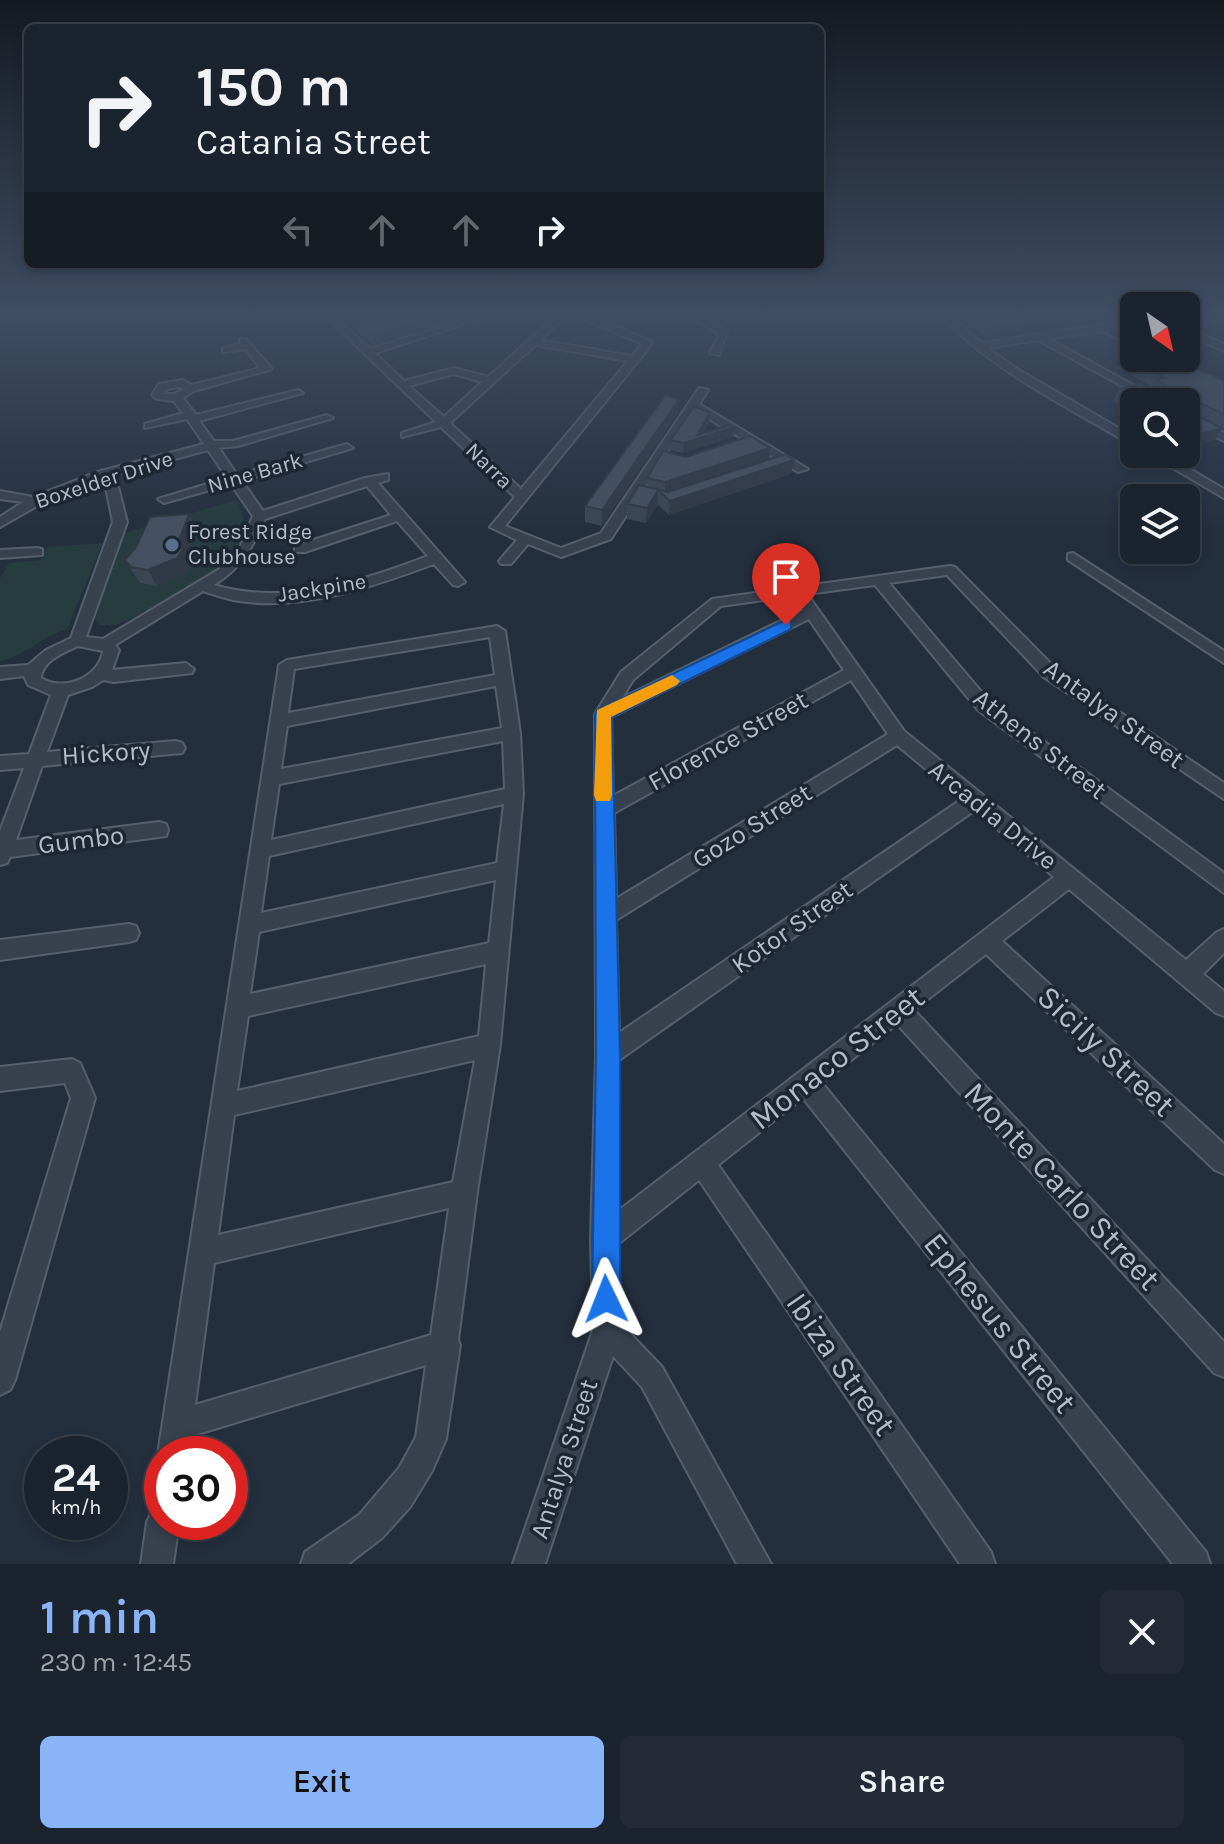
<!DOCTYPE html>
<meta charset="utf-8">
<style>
:root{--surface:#1b232e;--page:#242b36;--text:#f1f3f6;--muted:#a0a4aa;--line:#39404a;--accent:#8ab4f8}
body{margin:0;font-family:Karla,sans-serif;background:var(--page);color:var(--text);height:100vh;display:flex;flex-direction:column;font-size:30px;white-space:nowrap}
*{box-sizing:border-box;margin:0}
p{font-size:26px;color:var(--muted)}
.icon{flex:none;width:44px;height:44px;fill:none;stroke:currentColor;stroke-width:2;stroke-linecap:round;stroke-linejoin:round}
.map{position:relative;height:1564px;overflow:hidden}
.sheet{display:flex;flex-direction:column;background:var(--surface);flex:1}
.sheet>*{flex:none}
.top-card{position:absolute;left:24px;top:24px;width:800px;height:244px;border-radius:12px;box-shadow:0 4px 12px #0003,0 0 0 2px var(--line);background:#1b232e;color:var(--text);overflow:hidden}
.needle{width:52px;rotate:146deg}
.controls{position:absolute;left:1120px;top:292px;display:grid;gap:16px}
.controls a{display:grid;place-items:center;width:80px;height:80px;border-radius:12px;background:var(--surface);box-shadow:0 4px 12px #0003,0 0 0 2px var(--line);font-size:40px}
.speed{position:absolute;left:24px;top:1436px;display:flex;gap:16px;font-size:40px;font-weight:700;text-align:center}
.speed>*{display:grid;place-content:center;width:104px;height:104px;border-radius:50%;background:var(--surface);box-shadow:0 4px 12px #0003,0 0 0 2px var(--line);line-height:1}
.speed small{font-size:20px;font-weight:400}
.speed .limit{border:12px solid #d22;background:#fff;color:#111}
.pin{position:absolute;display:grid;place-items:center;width:68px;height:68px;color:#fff;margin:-82px -34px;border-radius:50% 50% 50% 0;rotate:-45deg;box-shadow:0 0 8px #0007}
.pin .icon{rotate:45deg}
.me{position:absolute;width:88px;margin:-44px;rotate:358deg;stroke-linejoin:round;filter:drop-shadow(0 0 6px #0008)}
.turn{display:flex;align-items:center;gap:28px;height:168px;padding:0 40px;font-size:36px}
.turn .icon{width:104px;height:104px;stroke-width:2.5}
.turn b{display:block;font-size:56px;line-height:68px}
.lanes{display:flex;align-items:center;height:76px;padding:0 40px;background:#0003;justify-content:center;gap:40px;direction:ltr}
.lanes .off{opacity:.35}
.round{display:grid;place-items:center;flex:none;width:84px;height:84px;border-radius:12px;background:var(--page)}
.headline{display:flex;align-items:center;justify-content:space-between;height:136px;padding:0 40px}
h1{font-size:48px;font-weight:600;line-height:60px;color:var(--accent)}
.button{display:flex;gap:16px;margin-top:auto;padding:16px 40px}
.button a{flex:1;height:92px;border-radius:12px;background:var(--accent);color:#111;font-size:32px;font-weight:600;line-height:92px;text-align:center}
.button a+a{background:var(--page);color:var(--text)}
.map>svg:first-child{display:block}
.green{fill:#263c3f}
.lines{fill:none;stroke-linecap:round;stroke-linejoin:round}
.minor-casing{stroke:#565f6c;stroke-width:4}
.minor{fill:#38414e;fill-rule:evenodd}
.wall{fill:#3b4654}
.shaded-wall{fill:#303945}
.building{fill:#455162;stroke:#303945;stroke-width:2}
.route{fill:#1a73e8;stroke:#114b97;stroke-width:2}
.slow{fill:#f59e0b}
.service-dot{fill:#5c6f8a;stroke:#1d2633;stroke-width:3}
.labels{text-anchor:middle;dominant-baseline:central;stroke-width:7;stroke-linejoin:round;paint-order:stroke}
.far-street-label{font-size:22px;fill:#b4bcc9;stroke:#1d2633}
.far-poi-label{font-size:22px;fill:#b4bcc9;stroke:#1d2633;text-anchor:start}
.street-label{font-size:26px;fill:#b4bcc9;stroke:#1d2633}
.near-street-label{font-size:32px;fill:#b4bcc9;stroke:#1d2633}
</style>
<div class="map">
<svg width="1224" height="1564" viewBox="0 0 1224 1564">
<rect width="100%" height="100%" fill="#242f3e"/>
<!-- green -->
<g class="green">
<path d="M236,500C275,558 155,608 116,625H100L94,618L125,533Z"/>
<path d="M103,543L67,629C45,636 18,659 0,661V578L9,563L40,560L48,547Z"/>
</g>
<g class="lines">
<defs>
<g id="minor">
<path d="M322,313H331L370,349L486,313H499L375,353L404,381L454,368L488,377L559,313H569L540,340L632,356L642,344L569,313H582L651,341V345L505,526L561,548L601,533L699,388L708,390L699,404L808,469L798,472L694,410L611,539L561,557L528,544L511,564H501L499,561L517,540L490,527L515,497L441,427L402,437V433L436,422ZM535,345L628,361L521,489L450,423ZM454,374L482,382L444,417L409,386Z"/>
<polygon points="683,313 694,313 727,331 719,355 710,353 719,334"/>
<path d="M938,313H948L981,343L1134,320V326L1113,329L1134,339V346L1102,331L1049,339L1164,402H1151L1038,340L988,348L1017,369L1134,437V446L1130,444C1064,405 991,370 938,313Z"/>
<polygon points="1186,313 1206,313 1186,318"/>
<polygon points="1186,328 1224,344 1224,351 1186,335"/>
<path d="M240,339H246L272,369L194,391L183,398L196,415L298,390L303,393L199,421L214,441H233L327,415L333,418L238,446L219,448L237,475L347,444L353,448L242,481L263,511L365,478L388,474V480L378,483L465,582L458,586L453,585L434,564C375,586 303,611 239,601C227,599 215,595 203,591L115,645L119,650L112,670L186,663L194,669L192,673L114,682L103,680L92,687L68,695L47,752L176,741L182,743L185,748L182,753L42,766L16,840L159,822L166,824L168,830L166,836L10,857L7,863L0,865V831L24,768L0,770V756L29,754L51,695L28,685L24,676L0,679V667L28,665L46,650L71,638L113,522L104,478L51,498L0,527V517L23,502L0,499V491L33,497L97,472L204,444L187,419L145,428V424L183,413L174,401L157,399L152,395L159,384L182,380L192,385L260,368L245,349L223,352V348L241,344ZM180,387L184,389L174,394H163L167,389ZM208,450L227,478L158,499L164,503L231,484L253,516L240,547L218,570L103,639L86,637L127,522L115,475ZM367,486L391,515L295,546V552H305L397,521L428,556C360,582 285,606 214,585C240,569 253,547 265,519ZM78,646L103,651C99,678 63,692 41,678C42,661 63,653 78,646Z"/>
<polygon points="1186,414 1224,433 1224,441 1186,422"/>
<polygon points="1149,454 1164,454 1224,489 1224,498"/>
<polygon points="37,548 42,549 42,555 0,558 0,550"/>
<polygon points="1073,553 1224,651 1224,663 1068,560 1068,554"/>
<path d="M950,566L955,567L1056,669L1224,783V799L1044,677L947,575L889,583L990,702L1224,873V893L978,710L875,585L807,594L904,731L1186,960L1217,932L1224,929V953L1203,974L1224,991V1016L1216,1013L1069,889L1002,941L1224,1144V1174L1215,1170L986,954L914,1010L1224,1342V1377L1214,1373L897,1024L822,1083L1206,1552L1210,1564H1173L803,1098L718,1165L991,1552L995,1564H960L699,1180L618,1244L621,1324L662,1367L771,1564H737L642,1387L613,1356L545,1564H513L593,1330L591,1238L596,1054L595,714L621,672L712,599ZM793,596L803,610L622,698L633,680L721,606ZM809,619L844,670L613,796L611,717ZM851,680L888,734L616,899L614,813ZM897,745L962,799L619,1033L616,920ZM975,810L1054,877L618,1211L619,1060Z"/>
<path d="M497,626L505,631L520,733L523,794L500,1045L477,1192L458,1340L460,1345L446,1439L432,1471L410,1507L382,1538L348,1564H301L305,1552L359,1515L399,1468L416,1437L426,1365L191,1436L188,1454H162V1464L158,1454L279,665L287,660ZM490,637L495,675L288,713L294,669ZM496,686L502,728L281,769L287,726ZM503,741L505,789L271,840L279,784ZM504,804L497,863L261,913L269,856ZM496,880L489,943L250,994L259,932ZM486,964L479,1036L237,1091L248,1016ZM475,1060L453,1182L218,1235L234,1115ZM449,1208L431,1335L195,1405L214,1263Z"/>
<polygon points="129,924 136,926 139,933 136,940 129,942 0,960 0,940"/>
<polygon points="72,1059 80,1063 95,1098 15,1380 10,1390 0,1395 0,1332 71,1098 65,1083 0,1091 0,1067"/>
<polygon points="162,1507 162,1522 179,1522 173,1564 141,1564 147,1522 152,1511"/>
</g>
</defs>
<!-- minor casing -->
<use href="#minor" class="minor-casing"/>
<!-- minor -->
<use href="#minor" class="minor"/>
</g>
<!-- wall -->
<g class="wall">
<polygon points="968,313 1057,313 1020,319 1022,329 985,336 962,320 964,314"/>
<polygon points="473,314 374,345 355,331 353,322"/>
<polygon points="1124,357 1224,381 1224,430 1222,429 1215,440 1190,447 1186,444 1186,402 1134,402 1134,413 1113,401 1119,389 1152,390 1153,387 1118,368"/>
<polygon points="678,413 602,526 585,522 585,506"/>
<polygon points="709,423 703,433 734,427 733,437 683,453 670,450 671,440"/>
<polygon points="686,457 769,458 667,491 791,474 669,515 658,505 646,523 627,519 627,504 647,487 647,478"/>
<polygon points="189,514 197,529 187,555 192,564 186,574 157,586 140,583 125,560"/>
</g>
<!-- shaded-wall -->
<g class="shaded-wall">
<polygon points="448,313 473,314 374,345 372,336"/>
<polygon points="1018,313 1057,313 1009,321 1011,314"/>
<polygon points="1072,313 1094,313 1071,316"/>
<polygon points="1025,322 1022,329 985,336 987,329"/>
<polygon points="679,399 678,413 602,526 602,510"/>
<polygon points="710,413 709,423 700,438 734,427 733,437 683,453 684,443"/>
<polygon points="1222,428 1215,440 1190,447 1198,435"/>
<polygon points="770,448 769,458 665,492 665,482"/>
<polygon points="794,460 791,474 669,515 670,501"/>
<polygon points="658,490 658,505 646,523 647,508"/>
<polygon points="189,514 197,529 187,555 192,564 186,574 157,586 148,570 178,543"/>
</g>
<!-- building -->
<g class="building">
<polygon points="387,313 448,313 372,336 353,322"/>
<polygon points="968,313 1018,313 1011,314 1025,322 987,329 964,314"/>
<polygon points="1134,354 1134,358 1174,358 1224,381 1224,414 1192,399 1192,413 1222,428 1198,435 1186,428 1186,402 1141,402 1119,389 1140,384 1158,393 1171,393 1174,390 1157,380 1165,378 1124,357"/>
<polygon points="665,396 679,399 602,510 585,506"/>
<polygon points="694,406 710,413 697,435 730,425 734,427 684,443 671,440"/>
<polygon points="750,436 770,448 665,482 647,478 663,451 686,457"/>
<polygon points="786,454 794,460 670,501 658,490 647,508 627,504 639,485 668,492"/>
<polygon points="189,514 178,543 183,549 177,558 148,570 131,567 125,560 136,547 150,517"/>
</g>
<!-- sky -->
<linearGradient id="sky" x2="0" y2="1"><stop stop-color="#141a22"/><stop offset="0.59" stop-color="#3f4d63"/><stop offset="1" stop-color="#3f4d63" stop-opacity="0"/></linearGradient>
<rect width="1224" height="532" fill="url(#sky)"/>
<!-- route -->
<polygon class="route" points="786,620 791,621 791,629 612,717 620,1054 620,1299 616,1309 606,1313 596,1309 592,1299 596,1054 595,714 597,710"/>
<!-- slow -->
<polygon class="slow" points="672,675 680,681 677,685 611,717 612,795 610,801 596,801 594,795 597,710"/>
<!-- markers -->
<circle class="service-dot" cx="172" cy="545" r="8"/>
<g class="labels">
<!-- far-street labels -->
<g class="far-street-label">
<text transform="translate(489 466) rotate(44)">Narra</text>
<text transform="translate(255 473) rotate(-16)">Nine Bark</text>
<text transform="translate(104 480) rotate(-18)">Boxelder Drive</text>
<text transform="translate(322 588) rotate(-9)">Jackpine</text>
</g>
<!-- far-poi labels -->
<g class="far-poi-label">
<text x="188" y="532">Forest Ridge<tspan x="188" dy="25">Clubhouse</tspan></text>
</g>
<!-- street labels -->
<g class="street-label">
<text transform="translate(1114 714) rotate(36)">Antalya Street</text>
<text transform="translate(728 741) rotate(-29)">Florence Street</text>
<text transform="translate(1040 744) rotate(38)">Athens Street</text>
<text transform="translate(106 753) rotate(-4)">Hickory</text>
<text transform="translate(993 815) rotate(39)">Arcadia Drive</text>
<text transform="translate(752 826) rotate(-32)">Gozo Street</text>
<text transform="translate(81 840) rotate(-7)">Gumbo</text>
<text transform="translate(792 927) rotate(-35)">Kotor Street</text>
<text transform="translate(564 1459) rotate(-72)">Antalya Street</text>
</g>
<!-- near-street labels -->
<g class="near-street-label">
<text transform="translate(1106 1051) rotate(43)">Sicily Street</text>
<text transform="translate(837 1058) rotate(-38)">Monaco Street</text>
<text transform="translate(1062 1186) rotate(47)">Monte Carlo Street</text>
<text transform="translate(1000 1323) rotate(51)">Ephesus Street</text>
<text transform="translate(841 1364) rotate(55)">Ibiza Street</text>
</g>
</g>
</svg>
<div class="controls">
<a><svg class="needle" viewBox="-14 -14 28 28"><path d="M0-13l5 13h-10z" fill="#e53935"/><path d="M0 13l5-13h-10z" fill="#a0a4aa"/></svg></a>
<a><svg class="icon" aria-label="search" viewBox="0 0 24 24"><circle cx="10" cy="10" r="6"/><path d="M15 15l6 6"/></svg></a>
<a><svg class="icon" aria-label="layers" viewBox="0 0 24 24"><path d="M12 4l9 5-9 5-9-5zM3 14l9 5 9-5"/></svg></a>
</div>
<div class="speed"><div>24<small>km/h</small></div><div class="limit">30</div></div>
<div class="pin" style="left:786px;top:625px;background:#d93025"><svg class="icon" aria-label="arrive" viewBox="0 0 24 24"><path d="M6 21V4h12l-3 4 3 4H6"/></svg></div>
<svg class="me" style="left:606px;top:1299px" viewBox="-20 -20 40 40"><path d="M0-17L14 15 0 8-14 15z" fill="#1a73e8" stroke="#fff" stroke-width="4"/></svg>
<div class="top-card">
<div class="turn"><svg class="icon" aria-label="right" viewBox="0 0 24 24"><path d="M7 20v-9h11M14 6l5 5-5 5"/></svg><div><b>150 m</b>Catania Street</div></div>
<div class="lanes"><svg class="icon off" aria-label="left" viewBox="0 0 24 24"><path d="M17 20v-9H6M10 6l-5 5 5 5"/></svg><svg class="icon off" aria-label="ahead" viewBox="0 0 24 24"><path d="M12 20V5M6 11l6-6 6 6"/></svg><svg class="icon off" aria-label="ahead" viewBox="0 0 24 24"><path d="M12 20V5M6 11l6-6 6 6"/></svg><svg class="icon" aria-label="right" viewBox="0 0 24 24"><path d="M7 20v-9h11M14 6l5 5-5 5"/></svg></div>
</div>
</div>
<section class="sheet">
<div class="headline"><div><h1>1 min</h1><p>230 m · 12:45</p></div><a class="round"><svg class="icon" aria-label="close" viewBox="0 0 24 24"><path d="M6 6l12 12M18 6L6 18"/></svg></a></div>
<div class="button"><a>Exit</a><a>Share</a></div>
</section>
